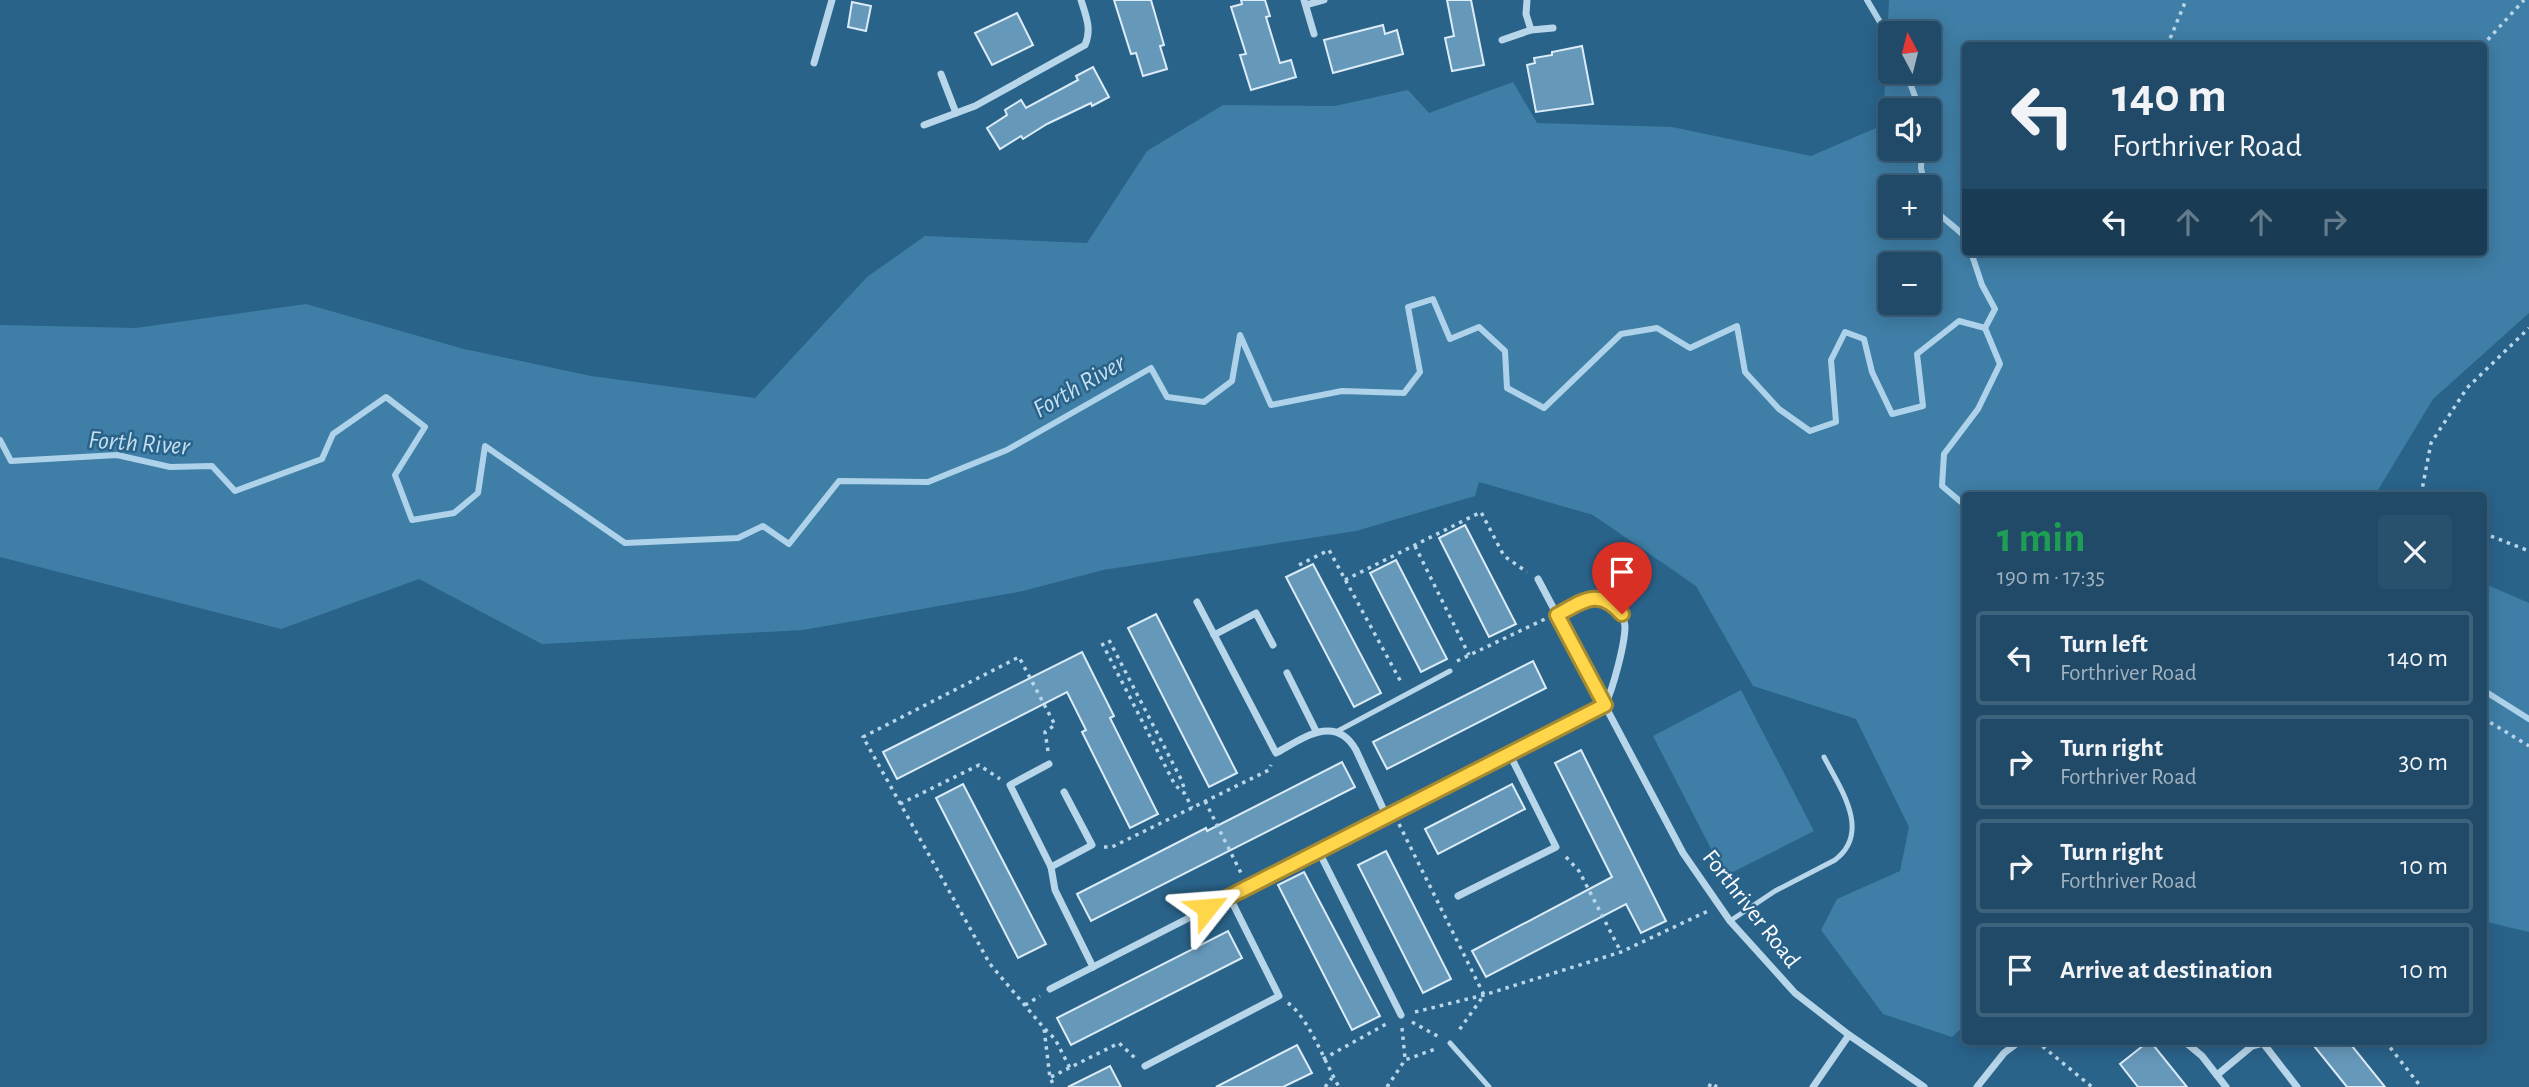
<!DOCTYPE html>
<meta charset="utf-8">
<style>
:root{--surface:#204a68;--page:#28516e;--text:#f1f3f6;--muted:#a2b3c0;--line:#3d627c}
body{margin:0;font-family:"Alegreya Sans",sans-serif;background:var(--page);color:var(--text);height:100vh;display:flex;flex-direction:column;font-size:26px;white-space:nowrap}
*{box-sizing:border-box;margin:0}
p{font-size:23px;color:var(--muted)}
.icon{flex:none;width:38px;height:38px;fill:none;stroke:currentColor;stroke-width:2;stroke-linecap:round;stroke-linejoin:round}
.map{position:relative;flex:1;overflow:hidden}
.details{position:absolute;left:1962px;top:492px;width:525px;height:553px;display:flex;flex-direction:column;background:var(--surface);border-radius:7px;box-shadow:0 4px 18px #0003,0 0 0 2px var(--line)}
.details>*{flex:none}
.hud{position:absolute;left:1962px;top:42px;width:525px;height:214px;border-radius:7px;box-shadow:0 4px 18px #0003,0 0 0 2px var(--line);background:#204a68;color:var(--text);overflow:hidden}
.needle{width:46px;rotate:353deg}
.buttons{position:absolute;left:1878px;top:21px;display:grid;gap:14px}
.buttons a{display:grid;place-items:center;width:63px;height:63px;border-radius:7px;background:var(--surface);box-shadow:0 4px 18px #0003,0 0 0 2px var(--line);font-size:35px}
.pin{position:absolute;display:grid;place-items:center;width:60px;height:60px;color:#fff;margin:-72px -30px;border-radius:50% 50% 50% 0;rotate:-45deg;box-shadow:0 0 7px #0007}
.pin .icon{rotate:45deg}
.me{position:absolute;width:77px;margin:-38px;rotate:62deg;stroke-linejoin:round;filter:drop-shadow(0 0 5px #0008)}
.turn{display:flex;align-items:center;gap:24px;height:147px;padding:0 35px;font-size:32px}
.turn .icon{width:91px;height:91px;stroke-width:2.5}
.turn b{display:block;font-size:49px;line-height:60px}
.lanes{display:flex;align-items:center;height:66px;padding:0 35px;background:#0003;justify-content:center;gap:35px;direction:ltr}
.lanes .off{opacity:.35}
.round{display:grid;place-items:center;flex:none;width:74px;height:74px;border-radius:7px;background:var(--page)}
.summary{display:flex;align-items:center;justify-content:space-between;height:119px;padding:0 35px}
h1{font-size:42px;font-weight:700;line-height:52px;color:#1e9e55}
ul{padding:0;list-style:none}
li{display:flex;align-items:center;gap:21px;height:94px;margin:0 14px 10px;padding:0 21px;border:4px solid var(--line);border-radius:7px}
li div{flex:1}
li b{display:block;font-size:26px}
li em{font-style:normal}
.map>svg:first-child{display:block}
.green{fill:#3f7ea6;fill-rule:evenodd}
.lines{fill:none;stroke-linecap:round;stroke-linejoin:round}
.stream{stroke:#add2e9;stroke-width:6}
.building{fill:#6698ba;stroke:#dcecf7;stroke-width:2}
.path{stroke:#b8d6e9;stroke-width:3.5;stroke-dasharray:3.5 5;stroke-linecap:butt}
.lane{stroke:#b8d6e9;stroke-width:5}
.street{stroke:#b8d6e9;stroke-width:7}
.route-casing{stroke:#a68a30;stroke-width:18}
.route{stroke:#ffd54a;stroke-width:12}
.labels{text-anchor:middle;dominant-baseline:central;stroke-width:5;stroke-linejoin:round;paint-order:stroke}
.street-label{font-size:24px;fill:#fff;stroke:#2a638a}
.water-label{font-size:26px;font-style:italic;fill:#c4dff0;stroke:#2a638a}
</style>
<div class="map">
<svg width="2529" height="1087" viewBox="0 0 2529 1087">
<rect width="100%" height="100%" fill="#2a638a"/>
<!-- green -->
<g class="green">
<path d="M1889,0H2529V313L2433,399L2375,495H1965V1025L1952,1037L1883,1014L1821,930L1837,899L1900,871L1909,827L1856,719L1753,686L1696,586L1593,515L1479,482L1475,496L1356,531L1103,570L1023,591L803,630L542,644L419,579L281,629L0,557V325L136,328L306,304L464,349L591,376L755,398L867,277L925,236L1087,243L1147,151L1223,105L1335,106L1408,90L1429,113L1513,82L1537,123L1672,127L1811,156L1883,125ZM1890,33H1928V72H1890ZM1965,46H2483V252H1965ZM1890,110H1928V149H1890ZM1890,187H1928V226H1890ZM1890,264H1928V303H1890Z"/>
<polygon points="2483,583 2529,603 2529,932 2483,921"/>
<polygon points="1741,690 1814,831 1725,876 1653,736"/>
</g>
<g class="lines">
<!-- stream -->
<g class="stream">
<polyline points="1867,0 1890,39"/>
<polyline points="1906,72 1920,110"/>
<polyline points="1928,132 1928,135"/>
<polyline points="1922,149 1921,168 1925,187"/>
<path d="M1928,201C1938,217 1952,223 1965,237"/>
<polyline points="1971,252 1982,285 1995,309 1985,328"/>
<polyline points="0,440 11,461 117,455 170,467 212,466 235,491 322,459 333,434 386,397 425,427 395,475 412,520 454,513 478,493 485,446 625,543 738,538 763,526 789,544 839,481 928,482 1007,450 1151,368 1167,397 1204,402 1232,381 1240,335 1271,405 1342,391 1404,393 1420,372 1408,307 1433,299 1450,339 1479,327 1505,351 1507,388 1544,408 1621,334 1657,328 1690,348 1737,326 1745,372 1779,409 1810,431 1836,422 1831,360 1845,332 1864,339 1872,372 1892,414 1923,406 1917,354 1959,321 1985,328"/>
<polyline points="1965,502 1961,502 1942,486 1944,454 1978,409 2000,364 1985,328"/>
<polyline points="2483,690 2529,719"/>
</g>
</g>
<!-- building -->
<g class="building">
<polygon points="1114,0 1151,0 1164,45 1160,46 1167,69 1143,76 1136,53 1131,54"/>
<polygon points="1241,0 1265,0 1270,16 1266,17 1280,63 1291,60 1296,77 1251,90 1240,55 1246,54 1231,7 1242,4"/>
<polygon points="1447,0 1471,0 1484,65 1452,71 1445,38 1454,36"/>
<polygon points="852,2 871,6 866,31 848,27"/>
<polygon points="1017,13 1033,45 992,65 975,33"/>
<polygon points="1383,25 1385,34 1397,30 1403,54 1333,73 1324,40"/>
<polygon points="1582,46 1593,104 1536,112 1527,65 1535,63 1534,58 1552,55 1552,52"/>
<polygon points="1093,67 1109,97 1092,106 1091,103 1047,124 1023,139 1021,136 1000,149 987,128 1007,115 1005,110 1021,100 1026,108 1078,80 1076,76"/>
<polygon points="1465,525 1516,624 1489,637 1439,538"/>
<polygon points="1396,560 1447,659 1421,672 1370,573"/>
<polygon points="1313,564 1381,693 1354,707 1286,577"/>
<polygon points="1156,614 1237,773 1209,787 1128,628"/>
<polygon points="1082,652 1114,716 1110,718 1158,814 1130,828 1082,732 1086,730 1067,692 897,779 883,752"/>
<polygon points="1533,661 1546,688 1387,769 1373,742"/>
<polygon points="1581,750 1666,921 1641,933 1626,904 1486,977 1472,951 1612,877 1555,763"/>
<polygon points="1342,762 1355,787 1091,921 1077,894 1206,828 1207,831"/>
<polygon points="963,784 1046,944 1018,958 936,798"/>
<polygon points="1512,784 1525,809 1438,854 1425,829"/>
<polygon points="1386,851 1451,979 1423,993 1358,865"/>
<polygon points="1304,872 1380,1016 1352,1030 1278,885"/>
<polygon points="1228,931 1242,958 1071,1045 1057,1018"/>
<polygon points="2149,1041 2150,1041 2187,1087 2138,1087 2120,1064"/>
<polygon points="2310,1041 2348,1041 2385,1087 2347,1087"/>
<polygon points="1297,1045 1312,1073 1283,1087 1216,1087"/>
<polygon points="1110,1066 1121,1087 1068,1087"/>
</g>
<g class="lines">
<!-- path -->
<g class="path">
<polyline points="2167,46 2186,0"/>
<polyline points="2482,46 2524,0"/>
<polyline points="2421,495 2431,443 2467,388 2529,328"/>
<polyline points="2483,533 2529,551"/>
<polyline points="1415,546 1469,655"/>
<polyline points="1299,565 1329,550 1401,682"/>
<polyline points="1345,580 1481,512 1504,556 1527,572"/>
<polyline points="1109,640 1182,781 1185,792"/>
<polyline points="1102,643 1175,785 1185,794 1192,808"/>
<polyline points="1457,661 1545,619"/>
<polyline points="2483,718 2529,746"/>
<polyline points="1048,751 1045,732 1055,725 1019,657 863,737 990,964 1044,1028 1050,1078 1055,1087"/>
<polyline points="1205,801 1242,875"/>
<polyline points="900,804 979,765 1000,779"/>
<polyline points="1399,824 1484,995 1457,1033"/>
<polyline points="1104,847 1112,847 1269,770 1271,765"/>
<polyline points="1566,857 1579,871 1621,952"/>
<path d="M1288,1003C1309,1018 1325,1063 1339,1087"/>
<polyline points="1025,1005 1040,996"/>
<polyline points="1415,1012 1484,995 1621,952 1708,911"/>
<polyline points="1412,1022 1439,1037"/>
<polyline points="1402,1028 1405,1058"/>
<polyline points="1045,1029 1055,1039 1070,1068"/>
<polyline points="2036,1041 2092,1087"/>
<polyline points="2385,1041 2421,1087"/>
<polyline points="1323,1059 1388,1023"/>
<polyline points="1051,1077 1119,1043 1135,1058"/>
<polyline points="1325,1087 1332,1078"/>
<polyline points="1387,1087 1405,1060 1438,1048"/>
<polyline points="1709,1087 1711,1083 1717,1087"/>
</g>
<!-- lane -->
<g class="lane">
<polyline points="1336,732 1450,671"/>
<path d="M1730,921L1775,891L1835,860C1872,832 1840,788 1824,757"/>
<polyline points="1450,1043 1489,1087"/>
</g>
<!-- street -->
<g class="street">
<polyline points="1304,0 1314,34"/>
<polyline points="1527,0 1526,14 1531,30"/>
<polyline points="1306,5 1324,0"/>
<polyline points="1502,40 1531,30 1553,28"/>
<polyline points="814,63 832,0"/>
<polyline points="941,74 956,113"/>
<path d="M924,125L975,106L1085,45C1092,29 1086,16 1081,0"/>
<polyline points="1538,579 1683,853 1730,921 1795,993 1849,1035 1924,1087"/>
<path d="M1197,602L1276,753C1302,739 1335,713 1356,750L1386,815"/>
<polyline points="1214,635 1256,613 1273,645"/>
<polyline points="1287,673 1316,731"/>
<polyline points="1049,764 1010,785 1051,867 1055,890 1093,967"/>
<polyline points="1318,850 1401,1015"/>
<polyline points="1051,867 1092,845 1064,792"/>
<polyline points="1458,896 1556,847 1509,753"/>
<path d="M1050,989L1605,705C1613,689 1625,644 1625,626C1624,610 1607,596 1591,598C1580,599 1567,609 1557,615"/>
<polyline points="2184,1041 2202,1056 2226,1087"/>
<polyline points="1145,1066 1279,996 1229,896"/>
<polyline points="2217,1075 2252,1046 2263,1043 2297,1087"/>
<polyline points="1813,1087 1849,1035"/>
<polyline points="1977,1087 2004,1053 2020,1041"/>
</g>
</g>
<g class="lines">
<defs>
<path id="route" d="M1207,908L1605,705L1557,615C1583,601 1599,587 1622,614"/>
</defs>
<!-- route casing -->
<use href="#route" class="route-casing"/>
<!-- route -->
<use href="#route" class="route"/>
</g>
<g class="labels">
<!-- street labels -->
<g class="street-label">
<text transform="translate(1751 909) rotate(52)">Forthriver Road</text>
</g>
<!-- water labels -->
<g class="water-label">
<text transform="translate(1079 386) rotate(-30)">Forth River</text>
<text transform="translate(139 443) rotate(4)">Forth River</text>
</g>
</g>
</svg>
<div class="buttons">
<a><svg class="needle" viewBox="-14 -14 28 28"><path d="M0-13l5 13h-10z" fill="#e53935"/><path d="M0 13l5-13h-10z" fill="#a2b3c0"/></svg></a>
<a><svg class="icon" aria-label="sound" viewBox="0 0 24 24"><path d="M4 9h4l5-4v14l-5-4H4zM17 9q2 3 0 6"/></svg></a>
<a>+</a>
<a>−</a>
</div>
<div class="pin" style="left:1622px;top:614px;background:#d93025"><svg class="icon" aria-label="arrive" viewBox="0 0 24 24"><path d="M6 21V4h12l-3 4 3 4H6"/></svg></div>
<svg class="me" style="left:1207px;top:908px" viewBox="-20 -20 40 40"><path d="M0-17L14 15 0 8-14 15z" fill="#ffd54a" stroke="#fff" stroke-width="4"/></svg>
<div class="hud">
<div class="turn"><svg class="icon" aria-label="left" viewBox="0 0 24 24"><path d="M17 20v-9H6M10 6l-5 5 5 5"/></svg><div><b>140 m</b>Forthriver Road</div></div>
<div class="lanes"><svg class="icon" aria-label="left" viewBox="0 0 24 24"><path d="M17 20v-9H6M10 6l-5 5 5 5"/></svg><svg class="icon off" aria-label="ahead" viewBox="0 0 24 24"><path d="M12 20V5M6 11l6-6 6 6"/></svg><svg class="icon off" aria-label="ahead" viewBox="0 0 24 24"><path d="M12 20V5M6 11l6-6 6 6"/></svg><svg class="icon off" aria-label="right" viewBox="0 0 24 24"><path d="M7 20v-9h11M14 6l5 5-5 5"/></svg></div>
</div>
<section class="details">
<div class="summary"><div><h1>1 min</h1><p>190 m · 17:35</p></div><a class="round"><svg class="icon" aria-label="close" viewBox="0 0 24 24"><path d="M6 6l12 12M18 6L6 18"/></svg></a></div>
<ul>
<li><svg class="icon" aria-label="left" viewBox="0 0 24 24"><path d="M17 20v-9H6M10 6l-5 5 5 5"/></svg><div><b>Turn left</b><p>Forthriver Road</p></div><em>140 m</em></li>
<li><svg class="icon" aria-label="right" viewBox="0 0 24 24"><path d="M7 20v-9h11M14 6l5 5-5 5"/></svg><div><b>Turn right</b><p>Forthriver Road</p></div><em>30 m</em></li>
<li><svg class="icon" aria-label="right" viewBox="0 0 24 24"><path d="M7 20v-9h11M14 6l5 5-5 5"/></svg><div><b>Turn right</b><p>Forthriver Road</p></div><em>10 m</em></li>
<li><svg class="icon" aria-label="arrive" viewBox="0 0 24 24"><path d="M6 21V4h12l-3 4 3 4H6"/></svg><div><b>Arrive at destination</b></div><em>10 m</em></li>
</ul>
</section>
</div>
